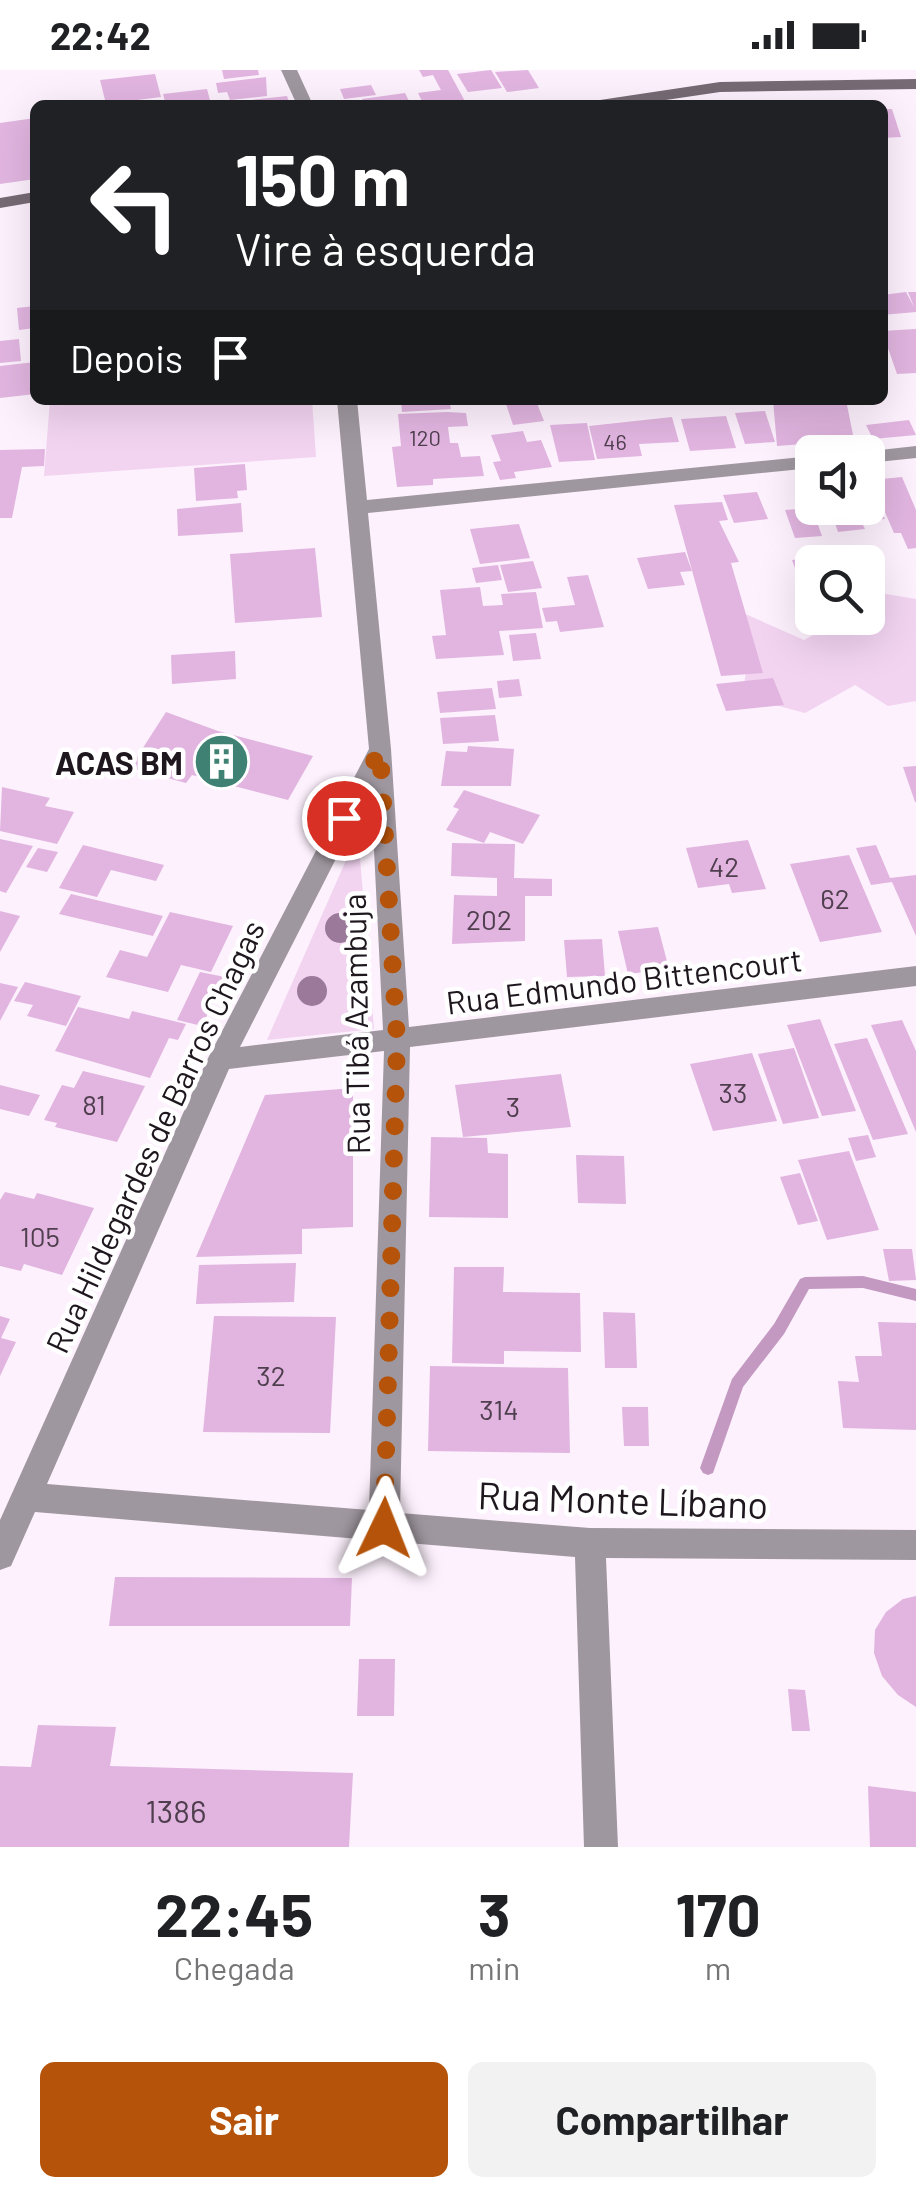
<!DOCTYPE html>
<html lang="pt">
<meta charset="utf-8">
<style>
:root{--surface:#fff;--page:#f2f2f2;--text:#202124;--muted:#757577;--accent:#b45309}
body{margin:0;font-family:Barlow,sans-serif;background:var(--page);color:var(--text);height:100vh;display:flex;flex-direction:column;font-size:38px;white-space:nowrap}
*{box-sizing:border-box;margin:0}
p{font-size:32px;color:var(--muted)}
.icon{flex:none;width:55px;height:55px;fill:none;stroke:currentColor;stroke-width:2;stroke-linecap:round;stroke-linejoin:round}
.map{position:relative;height:1777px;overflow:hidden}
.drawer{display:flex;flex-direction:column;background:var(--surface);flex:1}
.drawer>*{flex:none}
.guide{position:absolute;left:30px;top:30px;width:858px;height:305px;border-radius:15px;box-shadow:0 10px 40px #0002;background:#202124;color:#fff;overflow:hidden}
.buttons{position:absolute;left:795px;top:365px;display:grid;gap:20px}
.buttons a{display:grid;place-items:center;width:90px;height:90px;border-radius:15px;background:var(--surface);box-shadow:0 10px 40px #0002;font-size:50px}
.pin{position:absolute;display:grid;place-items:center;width:85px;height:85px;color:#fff;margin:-42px;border:5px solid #fff;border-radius:50%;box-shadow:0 2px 10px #0007}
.me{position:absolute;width:110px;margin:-55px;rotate:2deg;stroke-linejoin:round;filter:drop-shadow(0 0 8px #0008)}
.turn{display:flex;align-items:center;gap:35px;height:210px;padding:0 40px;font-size:45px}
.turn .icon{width:130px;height:130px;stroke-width:2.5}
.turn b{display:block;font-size:70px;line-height:85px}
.then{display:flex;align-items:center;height:95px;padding:0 40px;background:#0003;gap:20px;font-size:38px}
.eta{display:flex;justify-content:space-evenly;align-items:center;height:170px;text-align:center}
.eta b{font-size:60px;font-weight:700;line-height:70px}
.cta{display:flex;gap:20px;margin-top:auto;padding:20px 40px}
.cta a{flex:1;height:115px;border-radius:15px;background:var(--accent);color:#fff;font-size:40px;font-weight:700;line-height:115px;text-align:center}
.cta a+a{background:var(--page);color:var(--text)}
.status{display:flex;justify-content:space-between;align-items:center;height:70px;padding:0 50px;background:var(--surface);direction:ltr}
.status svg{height:28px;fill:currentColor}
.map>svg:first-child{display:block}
.green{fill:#f2d4f1}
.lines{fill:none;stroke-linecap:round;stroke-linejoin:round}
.stream{fill:#c399c2;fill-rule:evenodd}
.building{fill:#e1b5e0}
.street{fill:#9f979f;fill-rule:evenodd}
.secondary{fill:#766a75;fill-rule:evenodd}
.tree{fill:#9a799b}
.route{stroke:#b45309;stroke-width:18;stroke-dasharray:0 32.4}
.labels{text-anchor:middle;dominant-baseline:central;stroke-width:9;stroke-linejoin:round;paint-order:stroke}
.far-number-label{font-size:22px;fill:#4f3e4e}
.number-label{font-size:28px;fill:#4f3e4e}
.poi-label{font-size:32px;font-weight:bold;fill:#1e171e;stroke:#fff;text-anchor:end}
.street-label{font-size:32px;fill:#1e171e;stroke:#fff}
.near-number-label{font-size:32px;fill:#4f3e4e}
.near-street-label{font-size:38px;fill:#1e171e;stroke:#fff}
</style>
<div class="status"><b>22:42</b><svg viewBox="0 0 49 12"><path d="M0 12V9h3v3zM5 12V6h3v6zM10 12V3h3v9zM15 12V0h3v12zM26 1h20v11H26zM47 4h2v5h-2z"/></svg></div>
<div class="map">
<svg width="916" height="1777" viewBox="0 0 916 1777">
<rect width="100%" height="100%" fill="#fdf1fd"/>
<!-- green -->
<g class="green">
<polygon points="50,330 312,330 316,387 44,406"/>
<polygon points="868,521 916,529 916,631 888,636 855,615 805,643 742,626 750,578 734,539 804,570 843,548 868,548"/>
<polygon points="358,763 374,959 267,970"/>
</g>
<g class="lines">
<!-- stream -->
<polygon class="stream" points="863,1206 916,1219 916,1231 863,1218 809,1219 784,1264 743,1317 713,1403 708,1405 703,1403 700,1398 732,1309 774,1254 800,1209 805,1207"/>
</g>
<!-- building -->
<g class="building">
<polygon points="222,0 258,0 259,5 224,9"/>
<polygon points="419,0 448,0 467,35 424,35 418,23 441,20 433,5 423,7"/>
<polygon points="491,0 502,18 468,22 457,4"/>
<polygon points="528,0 539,18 507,22 495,2"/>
<polygon points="155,4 161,27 106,34 100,10"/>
<polygon points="266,7 267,26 230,30 227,22 218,23 216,13"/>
<polygon points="371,15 376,25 344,29 340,19"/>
<polygon points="207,19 211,34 166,35 163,24"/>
<polygon points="405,23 411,35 365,35 362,29"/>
<polygon points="287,26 290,35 232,35 232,32"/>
<polygon points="882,39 892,39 901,67 882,68"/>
<polygon points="35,48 35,109 0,114 0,53"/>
<polygon points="906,222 914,237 908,222 916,222 916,242 882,245 882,225"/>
<polygon points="35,236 35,258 19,260 17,238"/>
<polygon points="916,259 916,303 897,304 882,261"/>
<polygon points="19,269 21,291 0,293 0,271"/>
<polygon points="35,292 35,324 0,328 0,296"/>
<polygon points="401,330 449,330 451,339 402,342"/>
<polygon points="773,330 846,330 854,370 777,376"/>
<polygon points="536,331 544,351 513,355 506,334"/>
<polygon points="765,341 775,372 745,374 735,343"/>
<polygon points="447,342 466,343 468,356 448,357 450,373 458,373 461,387 480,386 484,406 433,409 433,415 397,417 392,377 401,376 398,344"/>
<polygon points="726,346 736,378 690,381 681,349"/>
<polygon points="672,347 679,372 639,374 642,386 597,389 589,356"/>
<polygon points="909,350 916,365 873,369 866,355"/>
<polygon points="587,353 595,390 559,392 550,355"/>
<polygon points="523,361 527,372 541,370 552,397 514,402 516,408 500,410 493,392 501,391 491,365"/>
<polygon points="45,379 44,396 22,397 12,448 0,448 0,380"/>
<polygon points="245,394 247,420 237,421 238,428 196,431 194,398"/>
<polygon points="902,407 916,440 916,478 908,479 901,463 894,463 871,410"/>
<polygon points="868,414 885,449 861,451 865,459 838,462 833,447 818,448 814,438 868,438"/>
<polygon points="757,422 768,449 734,453 723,425"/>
<polygon points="722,432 728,450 719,451 739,492 731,493 763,603 721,606 674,435"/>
<polygon points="241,433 243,462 178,466 177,439"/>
<polygon points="812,438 822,466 795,468 785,440"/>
<polygon points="519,454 530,488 480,494 470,459"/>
<polygon points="315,478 322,547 235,553 230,484"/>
<polygon points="685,482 692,501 680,502 685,515 648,519 637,488"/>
<polygon points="843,485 846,492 812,492 812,534 808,534 792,490"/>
<polygon points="533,491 542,518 508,522 500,495"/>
<polygon points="498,495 502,510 476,513 472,498"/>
<polygon points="588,505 604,557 560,562 557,551 546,552 542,538 575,535 567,507"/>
<polygon points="480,517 483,536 503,535 501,524 536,522 543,558 499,561 504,585 436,589 432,566 446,565 440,520"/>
<polygon points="536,563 541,589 513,591 509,565"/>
<polygon points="235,581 236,609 172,614 171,585"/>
<polygon points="773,608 784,635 726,641 716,614"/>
<polygon points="519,609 522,626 499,628 497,611"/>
<polygon points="492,618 496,639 440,643 437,622"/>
<polygon points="166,642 218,661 313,686 288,730 192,705 186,713 130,698"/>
<polygon points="495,645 499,671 443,674 440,648"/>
<polygon points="468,676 514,679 511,716 441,716 446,681 467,682"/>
<polygon points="916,696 916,732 915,732 903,697"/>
<polygon points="2,717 50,728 45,736 74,742 57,774 0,761"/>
<polygon points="464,720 540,745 523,774 490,762 484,773 446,760 459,739 453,737"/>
<polygon points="0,769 33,776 6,823 0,821"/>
<polygon points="748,770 766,819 732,823 729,814 698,818 686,778"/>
<polygon points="452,773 515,774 514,808 552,809 552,826 525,826 525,871 452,874 454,825 497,826 497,808 451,806"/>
<polygon points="83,775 164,795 156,811 111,800 97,827 59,818"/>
<polygon points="876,775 890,808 916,805 916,866 892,812 871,815 856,778"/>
<polygon points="38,778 58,782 47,802 26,797"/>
<polygon points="849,785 882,862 820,872 790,794"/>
<polygon points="71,824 163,846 153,866 59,844"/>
<polygon points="0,841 20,846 0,882"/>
<polygon points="170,842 233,856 211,902 181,895 168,922 106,907 120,880 147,887"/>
<polygon points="658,857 669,899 628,904 618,861"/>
<polygon points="602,869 605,906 567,907 564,870"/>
<polygon points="200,902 225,907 202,956 177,950"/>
<polygon points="25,912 81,926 66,956 27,946 33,935 14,931"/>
<polygon points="0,913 18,917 0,951"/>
<polygon points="78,937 129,949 132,941 186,954 178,970 169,968 150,1008 55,981"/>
<polygon points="820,949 856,1041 822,1046 787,955"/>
<polygon points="902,950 916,981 916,1062 871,955"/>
<polygon points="867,968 908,1064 873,1070 834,974"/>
<polygon points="794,978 819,1048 783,1054 758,984"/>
<polygon points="752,983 777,1051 713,1061 690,994"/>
<polygon points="83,1001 145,1016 117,1072 55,1057 57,1053 44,1050 62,1015 74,1018"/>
<polygon points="561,1004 571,1057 463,1067 455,1015"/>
<polygon points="0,1015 40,1025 29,1046 0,1039"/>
<polygon points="353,1018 353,1157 302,1159 302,1184 196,1187 265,1025"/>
<polygon points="868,1065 876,1087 856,1091 848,1068"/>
<polygon points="431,1067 487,1068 488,1083 508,1084 508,1148 429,1147"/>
<polygon points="849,1081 879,1160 827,1170 798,1090"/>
<polygon points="576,1085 624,1086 626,1134 578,1133"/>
<polygon points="800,1103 818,1151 798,1155 780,1107"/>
<polygon points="5,1122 34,1129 37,1123 94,1138 62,1205 24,1194 21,1201 0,1196 0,1130"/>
<polygon points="883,1179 912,1179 916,1210 889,1211"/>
<polygon points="296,1193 294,1232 196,1234 199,1195"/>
<polygon points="454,1197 504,1197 503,1222 580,1223 581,1282 504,1281 504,1294 452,1293"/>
<polygon points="603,1242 635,1243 637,1298 605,1298"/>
<polygon points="0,1246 10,1249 1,1268 16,1272 0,1306"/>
<polygon points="214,1246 336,1247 330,1363 203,1362"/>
<polygon points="878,1252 916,1253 916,1360 843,1358 838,1311 859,1312 855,1286 882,1286"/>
<polygon points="430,1296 568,1298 570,1383 428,1381"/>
<polygon points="622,1337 648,1337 649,1376 624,1376"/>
<polygon points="115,1507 352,1508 350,1556 109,1556"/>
<polygon points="916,1526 916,1637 898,1625 882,1606 874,1583 875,1560 886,1542 903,1529"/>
<polygon points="359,1589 395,1589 394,1646 357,1646"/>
<polygon points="788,1619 805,1620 810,1661 792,1661"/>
<polygon points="38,1655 116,1657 110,1696 353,1703 349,1777 0,1777 0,1696 31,1697"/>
<polygon points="868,1716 916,1722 916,1777 870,1777"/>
</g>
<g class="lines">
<!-- street -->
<g class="street">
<polygon points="281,0 297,0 313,35 297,35"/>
<path d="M337,330H357L367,430L812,386V398L368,443L391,679L409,957L916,896V916L410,977L400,1443L590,1458L916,1460V1490L606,1488L618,1777H584L575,1487L35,1442L11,1496L0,1500V1450L207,990L369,679ZM371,720L383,960L240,977ZM384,981L369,1440L47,1414L229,999Z"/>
<polygon points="916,376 916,388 868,393 868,382 862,382"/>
</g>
<!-- secondary -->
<g class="secondary">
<polygon points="916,9 916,19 720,22 632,35 592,35 600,30 720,12"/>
<polygon points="35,122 35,132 0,138 0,128"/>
</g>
</g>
<!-- trees -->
<g class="tree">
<circle cx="340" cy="858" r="15"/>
<circle cx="312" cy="921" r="15"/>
</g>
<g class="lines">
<!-- route -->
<polyline class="route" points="344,748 380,680 397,970 384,1458"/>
</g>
<!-- icons -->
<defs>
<symbol id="building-disc" viewBox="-11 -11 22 22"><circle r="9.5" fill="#3f8172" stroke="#fff"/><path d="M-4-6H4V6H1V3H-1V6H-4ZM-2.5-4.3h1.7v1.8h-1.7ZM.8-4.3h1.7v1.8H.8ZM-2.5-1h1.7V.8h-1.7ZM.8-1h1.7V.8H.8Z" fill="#fff"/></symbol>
</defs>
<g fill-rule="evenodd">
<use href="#building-disc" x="190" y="660" width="63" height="63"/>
</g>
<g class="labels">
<!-- far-number labels -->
<g class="far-number-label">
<text x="425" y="367">120</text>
<text x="615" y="371">46</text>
</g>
<!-- number labels -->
<g class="number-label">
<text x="724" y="796">42</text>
<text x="835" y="828">62</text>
<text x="489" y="849">202</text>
<text x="733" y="1022">33</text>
<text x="94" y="1034">81</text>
<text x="513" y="1036">3</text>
<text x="40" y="1166">105</text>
<text x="271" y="1305">32</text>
<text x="499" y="1339">314</text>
</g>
<!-- poi labels -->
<g class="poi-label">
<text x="183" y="692">ACAS BM</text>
</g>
<!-- street labels -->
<g class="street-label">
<text transform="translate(624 910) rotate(-7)">Rua Edmundo Bittencourt</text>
<text transform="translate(355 954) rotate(-91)">Rua Tibá Azambuja</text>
<text transform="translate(154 1066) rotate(-65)">Rua Hildegardes de Barros Chagas</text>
</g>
<!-- near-number labels -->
<g class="near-number-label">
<text x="176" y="1740">1386</text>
</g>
<!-- near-street labels -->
<g class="near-street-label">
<text transform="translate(623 1429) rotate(2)">Rua Monte Líbano</text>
</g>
</g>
</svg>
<div class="buttons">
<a><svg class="icon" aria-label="sound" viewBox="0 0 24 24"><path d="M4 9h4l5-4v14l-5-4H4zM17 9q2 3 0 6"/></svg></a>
<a><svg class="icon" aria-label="search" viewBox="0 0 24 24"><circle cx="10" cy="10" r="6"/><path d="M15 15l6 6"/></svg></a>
</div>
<div class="pin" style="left:344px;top:748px;background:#d93025"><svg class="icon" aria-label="arrive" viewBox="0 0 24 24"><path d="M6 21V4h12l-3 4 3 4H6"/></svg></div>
<svg class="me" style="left:384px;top:1458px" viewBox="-20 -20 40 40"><path d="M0-17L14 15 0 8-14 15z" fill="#b45309" stroke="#fff" stroke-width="4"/></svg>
<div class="guide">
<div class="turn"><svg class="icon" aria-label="left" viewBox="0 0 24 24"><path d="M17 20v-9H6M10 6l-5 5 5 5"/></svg><div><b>150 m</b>Vire à esquerda</div></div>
<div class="then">Depois<svg class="icon" aria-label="arrive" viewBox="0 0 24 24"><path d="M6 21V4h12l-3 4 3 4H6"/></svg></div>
</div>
</div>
<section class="drawer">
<div class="eta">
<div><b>22:45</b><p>Chegada</p></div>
<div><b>3</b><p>min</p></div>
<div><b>170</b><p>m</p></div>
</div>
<div class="cta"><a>Sair</a><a>Compartilhar</a></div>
</section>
